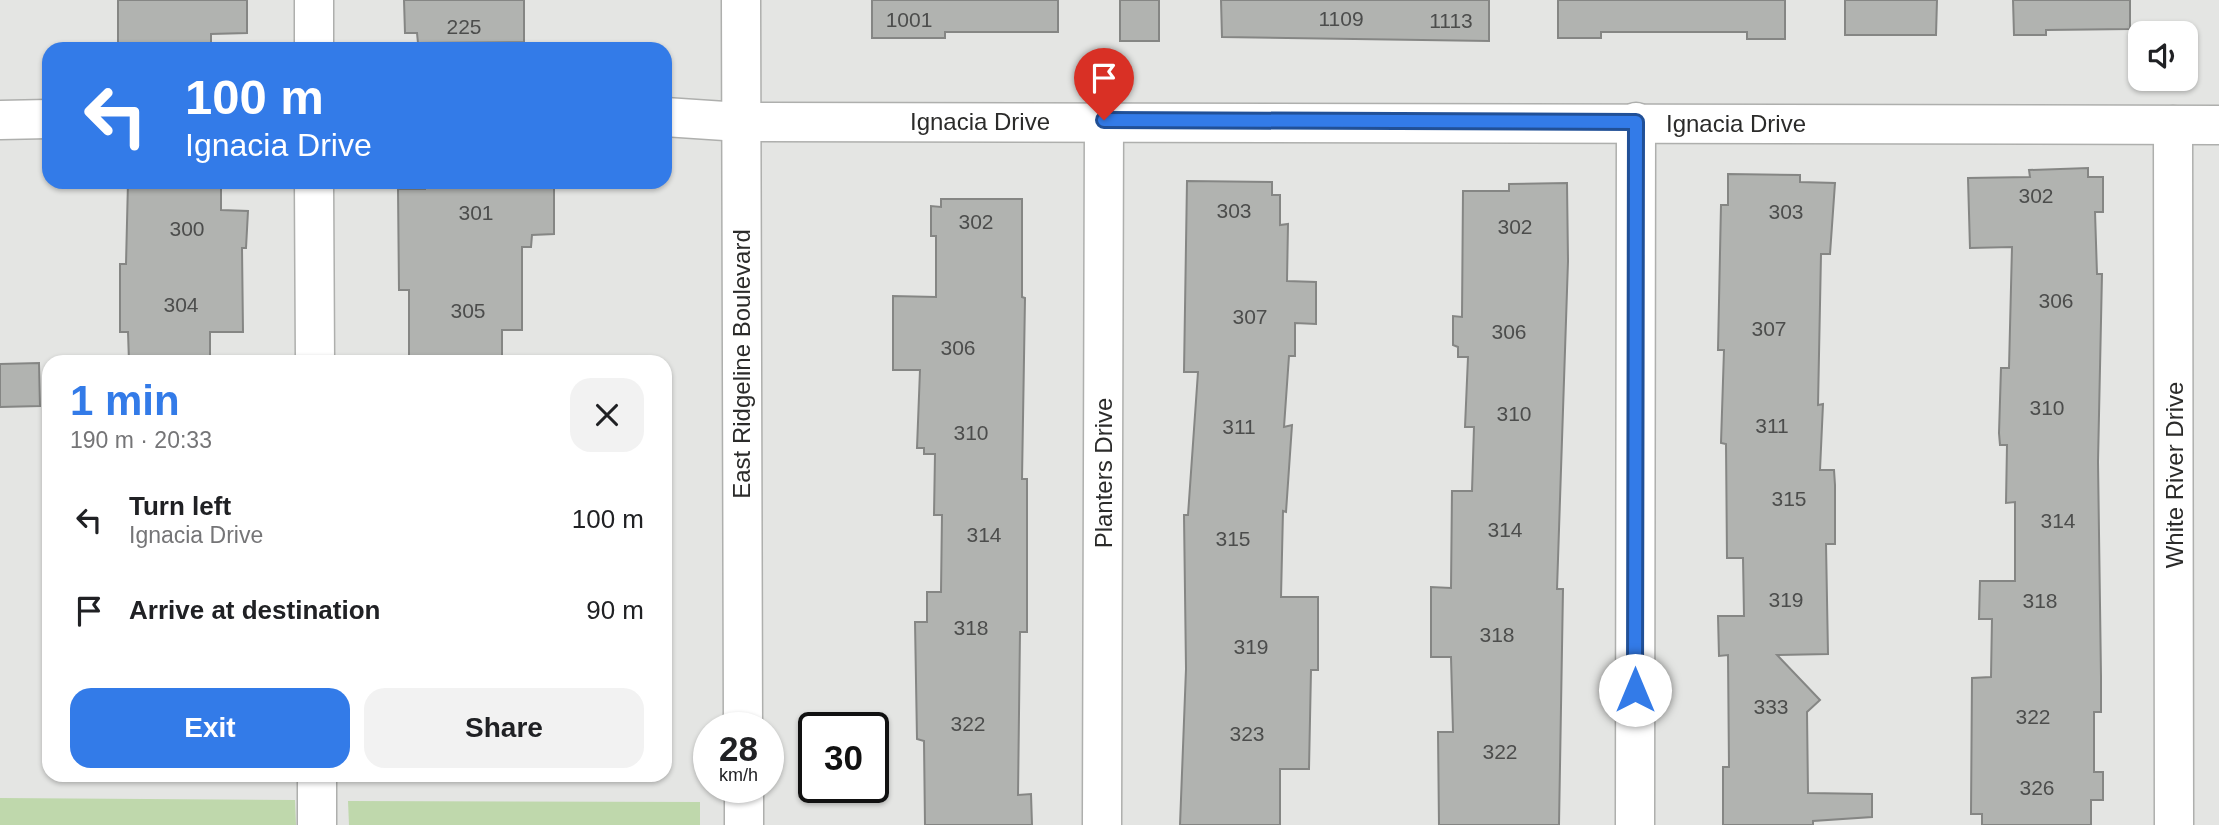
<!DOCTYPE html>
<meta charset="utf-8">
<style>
:root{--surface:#fff;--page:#f2f2f2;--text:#202124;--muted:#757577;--accent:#337be8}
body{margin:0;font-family:Helvetica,sans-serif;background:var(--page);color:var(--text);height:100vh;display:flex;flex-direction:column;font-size:26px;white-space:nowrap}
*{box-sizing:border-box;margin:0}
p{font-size:23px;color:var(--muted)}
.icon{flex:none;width:38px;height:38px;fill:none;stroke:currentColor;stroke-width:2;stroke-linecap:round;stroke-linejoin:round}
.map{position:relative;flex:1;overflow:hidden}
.drawer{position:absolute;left:42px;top:355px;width:630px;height:427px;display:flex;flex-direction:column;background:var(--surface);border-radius:21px;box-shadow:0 2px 5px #0004}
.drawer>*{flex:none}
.hud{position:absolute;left:42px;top:42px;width:630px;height:147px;border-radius:21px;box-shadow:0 2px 5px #0004;background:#337be8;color:#fff;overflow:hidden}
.controls{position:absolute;left:2128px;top:21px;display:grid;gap:14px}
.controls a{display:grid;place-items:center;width:70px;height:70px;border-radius:14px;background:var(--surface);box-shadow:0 2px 5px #0004;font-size:35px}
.speed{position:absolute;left:693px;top:712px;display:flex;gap:14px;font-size:35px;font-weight:700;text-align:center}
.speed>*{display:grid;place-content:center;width:91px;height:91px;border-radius:50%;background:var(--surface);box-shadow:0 2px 5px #0004;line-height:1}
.speed small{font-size:18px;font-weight:400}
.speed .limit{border:4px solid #111;border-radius:10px;background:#fff;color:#111}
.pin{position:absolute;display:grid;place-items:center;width:60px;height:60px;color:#fff;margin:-72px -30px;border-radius:50% 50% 50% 0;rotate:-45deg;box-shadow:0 0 7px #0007}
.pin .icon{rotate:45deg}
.me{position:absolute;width:77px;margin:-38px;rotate:0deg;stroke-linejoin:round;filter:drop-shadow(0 0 5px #0008)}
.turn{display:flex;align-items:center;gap:24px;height:147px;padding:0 28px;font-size:32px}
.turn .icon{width:91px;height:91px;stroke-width:2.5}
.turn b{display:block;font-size:49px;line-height:60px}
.round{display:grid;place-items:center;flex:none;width:74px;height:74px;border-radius:21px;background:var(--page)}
.overview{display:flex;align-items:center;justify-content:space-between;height:119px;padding:0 28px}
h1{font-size:42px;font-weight:700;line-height:52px;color:var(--accent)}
.action{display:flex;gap:14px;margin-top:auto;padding:14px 28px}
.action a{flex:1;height:80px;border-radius:21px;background:var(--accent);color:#fff;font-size:28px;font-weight:700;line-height:80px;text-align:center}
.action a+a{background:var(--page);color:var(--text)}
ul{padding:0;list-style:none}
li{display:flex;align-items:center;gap:21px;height:91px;padding:0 28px}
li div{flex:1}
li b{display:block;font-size:26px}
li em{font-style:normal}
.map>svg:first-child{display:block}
.green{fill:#bfd8ac}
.building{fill:#b1b3b0;stroke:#858684;stroke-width:2}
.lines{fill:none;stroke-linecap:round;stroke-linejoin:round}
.minor-casing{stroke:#aeafad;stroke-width:41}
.minor{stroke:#fff;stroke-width:38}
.route-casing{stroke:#215097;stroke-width:18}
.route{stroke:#337be8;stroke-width:12}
.labels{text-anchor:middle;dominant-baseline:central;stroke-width:6;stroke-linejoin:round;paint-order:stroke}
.number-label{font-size:21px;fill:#4c4d4c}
.street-label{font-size:24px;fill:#2b2b2a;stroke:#fff}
</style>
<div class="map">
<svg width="2219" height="825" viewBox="0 0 2219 825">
<rect width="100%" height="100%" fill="#e4e5e3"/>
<!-- green -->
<g class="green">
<polygon points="0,798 295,800 296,825 0,825"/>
<polygon points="348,801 700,802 700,825 349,825"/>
</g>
<!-- building -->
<g class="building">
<polygon points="118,0 247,0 247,33 211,34 211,44 118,46"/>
<polygon points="404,0 524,0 524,42 418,43 417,33 405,33"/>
<polygon points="872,0 1058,0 1058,32 945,32 945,38 872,38"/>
<rect x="1120" y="0" width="39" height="41"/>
<polygon points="1221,0 1489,0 1489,41 1222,37"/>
<polygon points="1558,0 1785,0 1785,39 1747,39 1747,32 1601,32 1601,38 1558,38"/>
<polygon points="1845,0 1937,0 1936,35 1845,35"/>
<polygon points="2013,0 2130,0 2130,29 2046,30 2046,35 2014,35"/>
<polygon points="2088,168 2088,177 2103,177 2103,212 2095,212 2097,274 2102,274 2098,462 2101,676 2101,712 2094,712 2094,772 2103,772 2103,800 2091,800 2091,825 1982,825 1982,814 1971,814 1972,678 1991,677 1992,619 1979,619 1980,581 2015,581 2015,502 2006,503 2007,445 2000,445 1999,433 2001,368 2009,368 2012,247 1970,248 1968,178 2030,177 2029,170"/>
<polygon points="1728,174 1800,175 1800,182 1835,183 1830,254 1821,254 1818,405 1823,404 1820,470 1834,470 1835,485 1835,544 1826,544 1828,654 1777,655 1820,700 1807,712 1808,793 1872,794 1872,817 1813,821 1813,825 1723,825 1723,767 1729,767 1728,655 1719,656 1718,616 1744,616 1743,558 1727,558 1726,444 1721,443 1724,350 1718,350 1721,205 1728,205"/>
<polygon points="1187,181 1272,182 1272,195 1280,195 1280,225 1288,224 1287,281 1316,282 1316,324 1295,323 1295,356 1289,356 1284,427 1292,425 1286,512 1283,511 1281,597 1318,597 1318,670 1311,670 1309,769 1280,769 1280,825 1180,825 1186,669 1184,515 1188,515 1198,372 1184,372"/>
<polygon points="128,182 221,182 221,210 248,211 246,248 242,248 243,332 210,332 210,362 129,362 128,332 120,332 120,264 126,264"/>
<polygon points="425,182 554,182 554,234 532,235 531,247 522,247 522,330 502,330 502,362 409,362 409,290 399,290 398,189 425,189"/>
<polygon points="1567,183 1568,261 1557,589 1563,589 1559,825 1439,825 1438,732 1453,732 1451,657 1431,657 1431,587 1451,588 1452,491 1472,491 1474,427 1465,427 1468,357 1458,357 1458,347 1453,345 1453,316 1462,317 1463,191 1509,191 1509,184"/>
<polygon points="941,199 1022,199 1022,297 1025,298 1022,479 1027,479 1027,632 1020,632 1018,795 1031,794 1032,825 925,825 924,741 917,739 915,622 927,622 927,592 941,592 942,515 934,515 935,454 924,454 924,448 917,448 920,370 893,370 893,296 936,297 936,236 931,236 931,206 941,207"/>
<polygon points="39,363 40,406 0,407 0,364"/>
</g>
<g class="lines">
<defs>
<g id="minor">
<polyline points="741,0 743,728"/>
<polyline points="314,49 314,0"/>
<polyline points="665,117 740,122 2219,125"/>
<polyline points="0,120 49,119"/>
<polyline points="2173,125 2174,825"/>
<polyline points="314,182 315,362"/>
<polyline points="317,775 317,825"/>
<polyline points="744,788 744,825"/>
<polyline points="1102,825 1104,120"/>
<polyline points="1635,825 1636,122"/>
</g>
</defs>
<!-- minor casing -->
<use href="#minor" class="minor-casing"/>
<!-- minor -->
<use href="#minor" class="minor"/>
</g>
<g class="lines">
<defs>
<polyline id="route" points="1104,120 1636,122 1635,690"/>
</defs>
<!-- route casing -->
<use href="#route" class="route-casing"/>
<!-- route -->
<use href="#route" class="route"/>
</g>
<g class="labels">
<!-- number labels -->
<g class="number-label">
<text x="1341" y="18">1109</text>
<text x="909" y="19">1001</text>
<text x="1451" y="20">1113</text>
<text x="464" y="26">225</text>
<text x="2036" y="195">302</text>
<text x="1234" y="210">303</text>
<text x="1786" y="211">303</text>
<text x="476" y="212">301</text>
<text x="976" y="221">302</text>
<text x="1515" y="226">302</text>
<text x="187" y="228">300</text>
<text x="2056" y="300">306</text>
<text x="181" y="304">304</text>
<text x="468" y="310">305</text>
<text x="1250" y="316">307</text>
<text x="1769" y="328">307</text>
<text x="1509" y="331">306</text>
<text x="958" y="347">306</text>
<text x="2047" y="407">310</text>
<text x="1514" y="413">310</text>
<text x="1772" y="425">311</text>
<text x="1239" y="426">311</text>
<text x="971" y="432">310</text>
<text x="1789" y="498">315</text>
<text x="2058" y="520">314</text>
<text x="1505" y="529">314</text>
<text x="984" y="534">314</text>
<text x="1233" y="538">315</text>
<text x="1786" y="599">319</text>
<text x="2040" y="600">318</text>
<text x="971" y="627">318</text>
<text x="1497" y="634">318</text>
<text x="1251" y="646">319</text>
<text x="1771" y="706">333</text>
<text x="2033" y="716">322</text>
<text x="968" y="723">322</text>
<text x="1247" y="733">323</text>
<text x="1500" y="751">322</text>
<text x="2037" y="787">326</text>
</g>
<!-- street labels -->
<g class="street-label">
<text x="980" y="121">Ignacia Drive</text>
<text x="1736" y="123">Ignacia Drive</text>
<text transform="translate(741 364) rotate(-90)">East Ridgeline Boulevard</text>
<text transform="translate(1103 473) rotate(-90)">Planters Drive</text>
<text transform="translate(2174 475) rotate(-90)">White River Drive</text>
</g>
</g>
</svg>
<div class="controls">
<a><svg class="icon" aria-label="sound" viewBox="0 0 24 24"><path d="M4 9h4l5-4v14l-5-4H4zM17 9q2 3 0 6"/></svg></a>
</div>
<div class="speed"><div>28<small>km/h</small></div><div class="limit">30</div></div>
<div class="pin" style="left:1104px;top:120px;background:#d93025"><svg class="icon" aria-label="arrive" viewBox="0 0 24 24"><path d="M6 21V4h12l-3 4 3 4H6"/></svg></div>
<svg class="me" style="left:1635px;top:690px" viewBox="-20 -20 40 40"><circle r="19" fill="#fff"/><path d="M0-13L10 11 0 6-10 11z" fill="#337be8"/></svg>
<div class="hud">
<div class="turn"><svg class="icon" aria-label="left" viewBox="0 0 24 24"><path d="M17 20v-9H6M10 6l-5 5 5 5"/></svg><div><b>100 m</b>Ignacia Drive</div></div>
</div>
<section class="drawer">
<div class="overview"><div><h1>1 min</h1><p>190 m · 20:33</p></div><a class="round"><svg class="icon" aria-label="close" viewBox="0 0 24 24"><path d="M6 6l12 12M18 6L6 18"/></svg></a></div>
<ul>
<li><svg class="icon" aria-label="left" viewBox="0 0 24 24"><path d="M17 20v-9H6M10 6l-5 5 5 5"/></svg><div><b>Turn left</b><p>Ignacia Drive</p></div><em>100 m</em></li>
<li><svg class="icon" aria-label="arrive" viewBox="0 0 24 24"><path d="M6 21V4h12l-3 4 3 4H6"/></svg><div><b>Arrive at destination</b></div><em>90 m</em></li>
</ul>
<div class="action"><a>Exit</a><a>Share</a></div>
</section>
</div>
